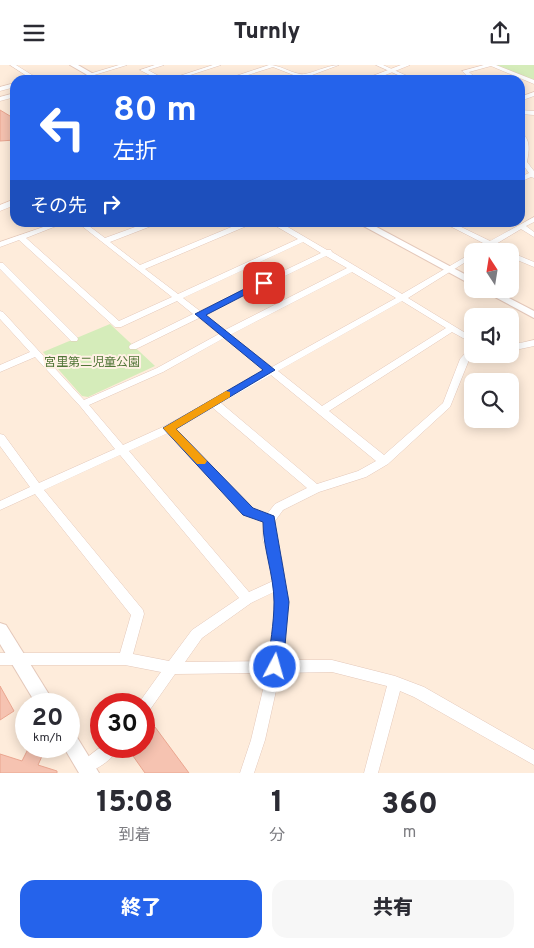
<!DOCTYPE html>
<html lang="ja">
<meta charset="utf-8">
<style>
:root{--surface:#fff;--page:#f7f7f7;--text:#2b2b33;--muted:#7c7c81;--accent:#2563eb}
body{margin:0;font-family:Overpass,"Noto Sans JP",sans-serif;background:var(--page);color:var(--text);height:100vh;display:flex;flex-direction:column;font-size:19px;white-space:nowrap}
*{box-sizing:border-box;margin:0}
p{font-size:16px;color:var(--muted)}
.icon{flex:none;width:28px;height:28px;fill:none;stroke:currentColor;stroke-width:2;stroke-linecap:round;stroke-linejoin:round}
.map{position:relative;height:708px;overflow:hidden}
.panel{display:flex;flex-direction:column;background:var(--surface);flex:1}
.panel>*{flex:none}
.hud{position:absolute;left:10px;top:10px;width:515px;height:152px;border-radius:15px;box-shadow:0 2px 12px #0003;background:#2563eb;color:#fff;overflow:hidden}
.needle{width:32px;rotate:348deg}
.buttons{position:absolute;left:464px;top:178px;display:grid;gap:10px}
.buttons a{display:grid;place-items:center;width:55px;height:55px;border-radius:10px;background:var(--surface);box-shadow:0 2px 12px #0003;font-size:25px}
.speed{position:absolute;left:15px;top:628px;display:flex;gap:10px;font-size:25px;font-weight:700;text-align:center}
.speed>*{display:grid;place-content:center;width:65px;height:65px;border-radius:50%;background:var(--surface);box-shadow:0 2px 12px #0003;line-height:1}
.speed small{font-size:12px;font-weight:400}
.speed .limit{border:8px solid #d22;background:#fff;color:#111}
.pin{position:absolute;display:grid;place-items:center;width:42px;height:42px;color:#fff;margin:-21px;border-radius:10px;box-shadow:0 2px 8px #0006}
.me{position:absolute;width:55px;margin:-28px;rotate:6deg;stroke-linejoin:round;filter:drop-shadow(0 0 4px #0008)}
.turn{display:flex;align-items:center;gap:18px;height:105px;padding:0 20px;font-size:22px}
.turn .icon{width:65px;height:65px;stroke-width:2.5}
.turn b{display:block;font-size:35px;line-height:42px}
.then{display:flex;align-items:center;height:48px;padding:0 20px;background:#0003;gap:10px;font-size:19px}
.eta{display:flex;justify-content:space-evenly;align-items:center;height:85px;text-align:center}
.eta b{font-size:30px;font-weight:800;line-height:35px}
.primary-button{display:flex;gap:10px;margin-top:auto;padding:10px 20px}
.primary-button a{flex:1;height:58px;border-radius:15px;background:var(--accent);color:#fff;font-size:20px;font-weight:800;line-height:58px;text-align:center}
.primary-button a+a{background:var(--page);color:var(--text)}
header{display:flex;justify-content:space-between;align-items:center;height:65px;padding:0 20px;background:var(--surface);font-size:22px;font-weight:800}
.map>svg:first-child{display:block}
.green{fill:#d5ecba}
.building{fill:#f6c3b1;stroke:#eaa690}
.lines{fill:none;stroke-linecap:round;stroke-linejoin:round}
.minor-casing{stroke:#e4c8ba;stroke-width:1}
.tertiary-casing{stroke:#e4c8ba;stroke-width:2}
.secondary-casing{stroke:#eac8b7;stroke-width:1}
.minor{fill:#fff;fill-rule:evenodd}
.tertiary{fill:#fff;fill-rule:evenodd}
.secondary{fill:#fff;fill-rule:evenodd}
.route{fill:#2563eb;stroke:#184099}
.slow{fill:#f59e0b}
.labels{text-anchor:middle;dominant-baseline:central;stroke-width:4;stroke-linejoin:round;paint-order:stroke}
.park-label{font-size:12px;fill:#527638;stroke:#fff1e4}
</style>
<header><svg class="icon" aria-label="menu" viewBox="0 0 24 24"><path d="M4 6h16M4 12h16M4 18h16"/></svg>Turnly<svg class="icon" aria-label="share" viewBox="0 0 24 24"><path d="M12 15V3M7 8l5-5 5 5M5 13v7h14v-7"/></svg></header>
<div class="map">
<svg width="534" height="708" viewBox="0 0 534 708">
<rect width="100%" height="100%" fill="#feecdb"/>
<!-- green -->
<g class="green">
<polygon points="492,0 534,0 534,17"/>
<polygon points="110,259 155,301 88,332 82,331 43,287"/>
</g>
<!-- building -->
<g class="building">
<polygon points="0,45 15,54 15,75 0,76"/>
<polygon points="0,621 14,646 0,655"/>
<polygon points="155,662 189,708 145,708 126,681 144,681 144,670"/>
<polygon points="28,684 43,689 38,700 57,706 57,708 0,708 0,689 22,696"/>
</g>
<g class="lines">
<defs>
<g id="minor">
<polygon points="10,0 16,0 40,15 33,15"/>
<polygon points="119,0 127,0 78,15 69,15"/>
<polygon points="155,0 164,0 148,5 166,15 159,15 140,5"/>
<polygon points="213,0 221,0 175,15 167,15"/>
<path d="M269,0C280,0 289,7 300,9C308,11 326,0 339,0L304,13L287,15L296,11L273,2L232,15H224Z"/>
<polygon points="376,0 383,0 416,15 409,15"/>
<polygon points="484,0 496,0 534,15 534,19 491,1 469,7 478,15 472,15 462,6"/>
<polygon points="15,18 15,22 0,26 0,22"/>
<polygon points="534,27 534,31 520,36 520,32"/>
<polygon points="15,28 15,32 0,36 0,32"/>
<polygon points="520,45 534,46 534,50 520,49"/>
<path d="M522,68C531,75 529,86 527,97L534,106V113L531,112L520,117V112L529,108L521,97L524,82L520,69Z"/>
<polygon points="534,152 534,157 526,161 534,167 534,172 521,164 496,179 509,186 500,186 491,182 483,186 474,186 485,179 444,158 453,158 490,176"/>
<path d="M55,158H64L26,173L119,256L172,232L78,158H85L105,173L146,158H154V160L110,177L140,200L241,158H249V160L145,204L178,229L298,174L274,160V158H281L327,185H331L332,187L402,229L472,188V193L408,233L472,272V278L452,267L329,346L384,390L443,338L460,294L469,284L472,283V289H475L469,295L450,342L388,399L366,412L319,427L283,445L275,456V475L282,495L288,537L282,595H332L395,611L424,622L534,685V700L414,632L400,626L378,708H364L387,621L332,607L280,608L265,675L254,708H240L251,675L267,608L175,609L149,646L144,648V639H138L161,607L125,600H0V588H120L131,550L35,429L0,445V436L30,422L0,381V369L4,370L39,418L115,384L80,341L35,292L0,307V300L30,287L0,254V246L3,247L84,335L157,303L219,269L199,253L136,284H130L129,282L130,280L193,249L177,236L121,262H115L19,175L0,182V177ZM303,177L321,188L200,246L183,233ZM326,191L347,203L225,265L205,250ZM352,207L396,233L272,302L230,270ZM402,236L446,263L322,341L278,306ZM224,273L265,306L165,361L123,380L89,340L163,307ZM271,310L376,396L358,406L317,419L221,338ZM213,343L307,423L275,439L267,449L252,443L176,364ZM168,368L244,449L263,457V475L270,495L273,516L249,527L129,386ZM120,390L239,533L192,565L169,596L133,589L144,549L143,545L44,425ZM274,527L276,537L269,596L185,597L202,573L251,538Z"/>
<polygon points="510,187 534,197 534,202 510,192"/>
<polygon points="0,198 3,198 77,272 78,274 77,276 71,276 0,204"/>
<polygon points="534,275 534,281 520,284 510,282 510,276 520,278"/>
<path d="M102,681H119C114,694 95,708 81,707L79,702L81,697Z"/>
</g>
<g id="tertiary">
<polygon points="70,0 78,0 104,15 96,15"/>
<polygon points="358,158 369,158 472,213 472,220"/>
<polygon points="480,224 492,224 534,246 534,253"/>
<polygon points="0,558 6,560 55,639 36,639 0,579"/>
<polygon points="69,666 75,669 99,708 79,708 63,681 69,681"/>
</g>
<g id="secondary">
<polygon points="401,0 410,0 373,15 362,15"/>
<polygon points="15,134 15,140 0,146 0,140"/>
</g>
</defs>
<!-- minor casing -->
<use href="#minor" class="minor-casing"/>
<!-- tertiary casing -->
<use href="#tertiary" class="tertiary-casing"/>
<!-- secondary casing -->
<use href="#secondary" class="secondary-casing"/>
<!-- minor -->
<use href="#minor" class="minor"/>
<!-- tertiary -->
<use href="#tertiary" class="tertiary"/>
<!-- secondary -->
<use href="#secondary" class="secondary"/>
</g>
<!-- route -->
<path class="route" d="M260,216L268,218L206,250L275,305L176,364L253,443L274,451L289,537L283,602L280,607L275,609L269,607L267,602C270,581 274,558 274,537C274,510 263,484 263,457L243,450L163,363L263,305L195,249Z"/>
<!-- slow -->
<polygon class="slow" points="226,326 230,327 230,332 176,364 207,396 205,399 197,399 163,363"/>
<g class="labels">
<!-- park labels -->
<g class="park-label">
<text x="92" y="298">宮里第二児童公園</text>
</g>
</g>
</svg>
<div class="buttons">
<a><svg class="needle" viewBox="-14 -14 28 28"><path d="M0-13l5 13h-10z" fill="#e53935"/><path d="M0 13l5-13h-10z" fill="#7c7c81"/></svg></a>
<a><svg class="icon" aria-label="sound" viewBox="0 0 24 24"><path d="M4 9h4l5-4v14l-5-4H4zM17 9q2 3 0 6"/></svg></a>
<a><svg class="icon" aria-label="search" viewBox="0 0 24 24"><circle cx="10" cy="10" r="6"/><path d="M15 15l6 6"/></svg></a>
</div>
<div class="speed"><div>20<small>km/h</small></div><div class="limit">30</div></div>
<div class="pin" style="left:264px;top:218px;background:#d93025"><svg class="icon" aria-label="arrive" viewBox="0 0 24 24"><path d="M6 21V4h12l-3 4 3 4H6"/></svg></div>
<svg class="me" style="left:275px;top:602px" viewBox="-20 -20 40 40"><circle r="17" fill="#2563eb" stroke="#fff" stroke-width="3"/><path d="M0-11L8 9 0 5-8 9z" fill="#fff"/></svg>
<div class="hud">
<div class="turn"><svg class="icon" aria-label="left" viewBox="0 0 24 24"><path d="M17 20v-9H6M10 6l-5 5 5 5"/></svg><div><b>80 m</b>左折</div></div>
<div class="then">その先<svg class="icon" aria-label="right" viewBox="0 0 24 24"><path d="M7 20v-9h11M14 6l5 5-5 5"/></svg></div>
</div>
</div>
<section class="panel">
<div class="eta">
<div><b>15:08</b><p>到着</p></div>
<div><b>1</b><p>分</p></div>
<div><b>360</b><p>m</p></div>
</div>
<div class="primary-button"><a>終了</a><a>共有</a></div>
</section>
